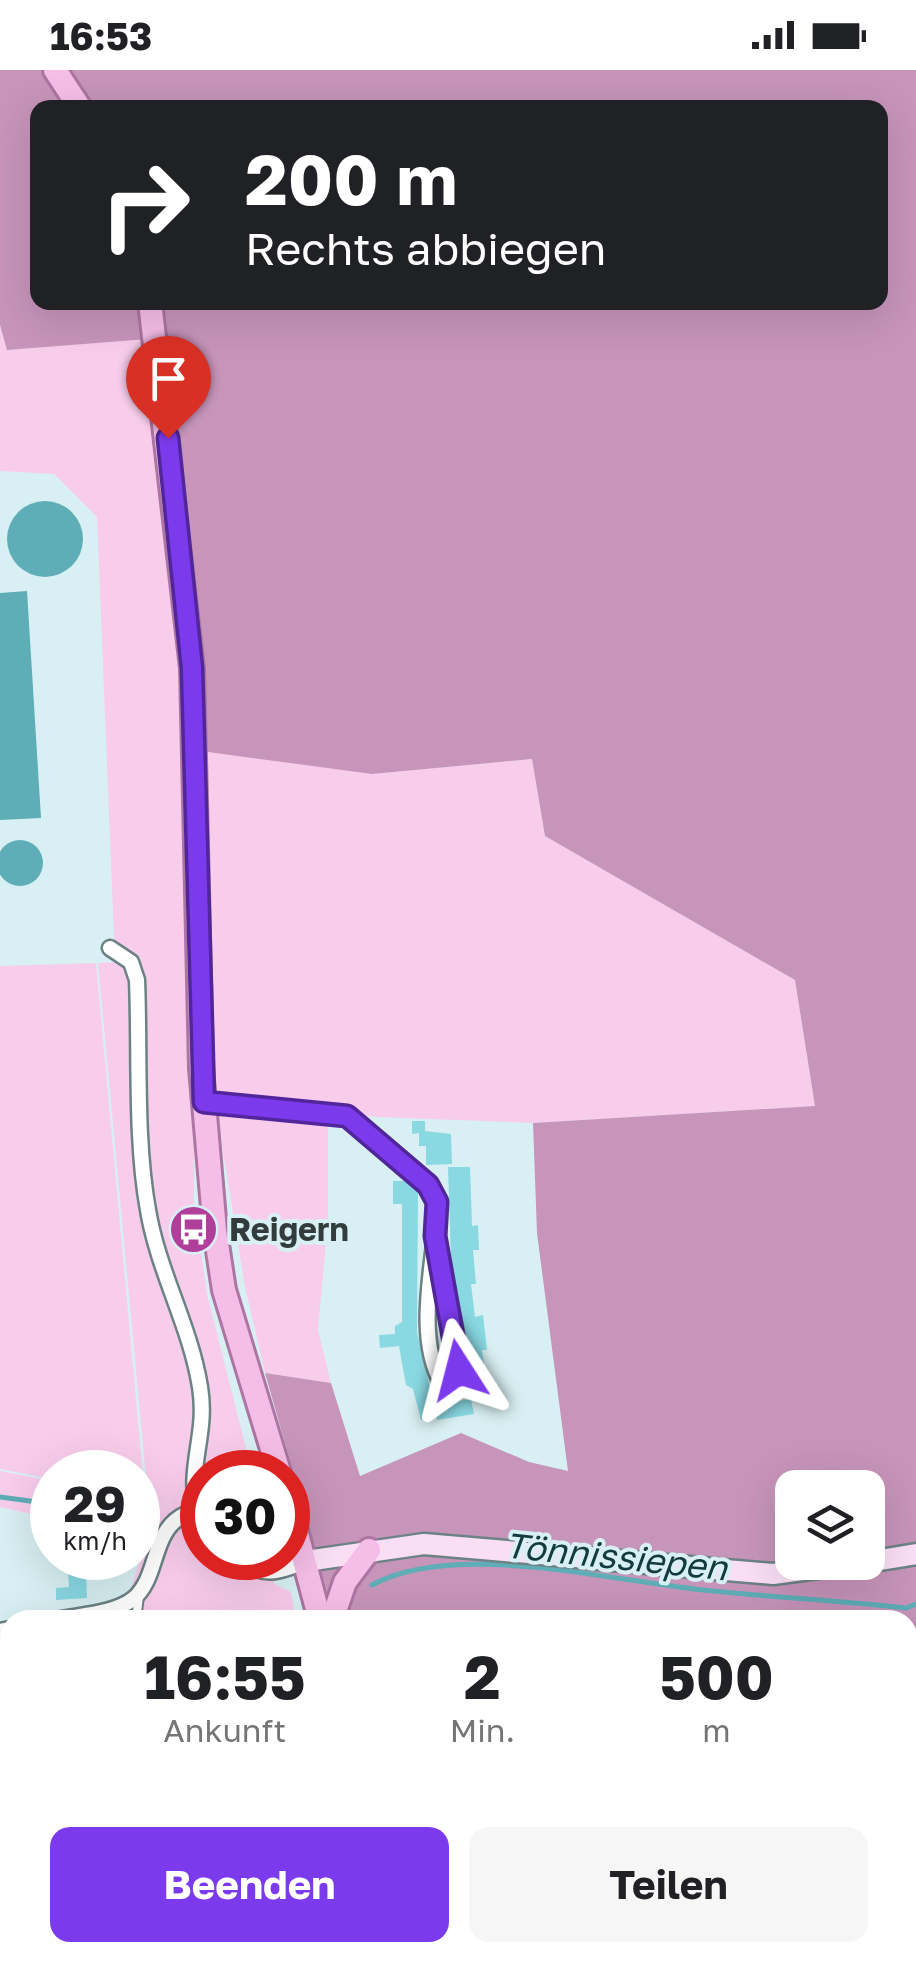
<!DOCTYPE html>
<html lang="de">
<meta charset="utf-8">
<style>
:root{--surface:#fff;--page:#f6f6f6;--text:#202124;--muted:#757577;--accent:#7c3aed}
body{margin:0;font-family:"Golos Text",sans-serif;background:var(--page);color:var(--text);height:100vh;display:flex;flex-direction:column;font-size:38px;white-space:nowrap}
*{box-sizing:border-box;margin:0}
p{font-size:32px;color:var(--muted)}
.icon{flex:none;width:55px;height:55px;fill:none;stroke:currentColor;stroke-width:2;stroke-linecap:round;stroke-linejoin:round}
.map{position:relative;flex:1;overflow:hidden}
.drawer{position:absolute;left:0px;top:1540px;width:918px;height:352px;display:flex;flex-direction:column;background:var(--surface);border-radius:30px 30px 0 0;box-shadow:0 10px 40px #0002}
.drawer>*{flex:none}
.hud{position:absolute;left:30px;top:30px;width:858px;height:210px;border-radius:20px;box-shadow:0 10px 40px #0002;background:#202124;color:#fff;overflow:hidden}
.fabs{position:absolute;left:775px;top:1400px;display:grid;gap:20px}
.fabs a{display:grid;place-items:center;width:110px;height:110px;border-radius:20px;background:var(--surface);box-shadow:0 10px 40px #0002;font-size:50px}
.speed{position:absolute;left:30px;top:1380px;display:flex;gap:20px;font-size:50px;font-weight:700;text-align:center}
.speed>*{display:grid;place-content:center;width:130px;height:130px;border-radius:50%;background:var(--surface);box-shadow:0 10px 40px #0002;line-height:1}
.speed small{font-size:25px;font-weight:400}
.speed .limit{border:15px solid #d22;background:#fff;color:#111}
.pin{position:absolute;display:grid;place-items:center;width:85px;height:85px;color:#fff;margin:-102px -42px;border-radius:50% 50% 50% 0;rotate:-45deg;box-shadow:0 0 10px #0007}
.pin .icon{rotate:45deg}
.me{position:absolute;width:110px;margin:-55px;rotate:351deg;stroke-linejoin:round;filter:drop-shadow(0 0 8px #0008)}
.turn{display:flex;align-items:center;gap:35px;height:210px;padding:0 50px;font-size:45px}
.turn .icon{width:130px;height:130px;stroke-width:2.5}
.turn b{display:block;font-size:70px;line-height:85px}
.eta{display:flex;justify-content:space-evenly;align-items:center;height:170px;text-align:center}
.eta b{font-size:60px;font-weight:700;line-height:70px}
.primary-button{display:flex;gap:20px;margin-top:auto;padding:20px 50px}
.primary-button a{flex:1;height:115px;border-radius:20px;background:var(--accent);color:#fff;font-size:40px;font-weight:700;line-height:115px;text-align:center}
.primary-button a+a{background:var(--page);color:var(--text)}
.status{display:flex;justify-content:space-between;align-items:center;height:70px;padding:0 50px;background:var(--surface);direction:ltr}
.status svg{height:28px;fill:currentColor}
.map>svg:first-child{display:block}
.green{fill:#f8cdec}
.forest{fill:#c794ba;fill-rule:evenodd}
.water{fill:#5fadb7}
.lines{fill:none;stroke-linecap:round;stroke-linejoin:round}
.stream{stroke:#5fadb7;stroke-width:5}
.building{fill:#89d8e2}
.lane-casing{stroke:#6c8284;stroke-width:12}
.street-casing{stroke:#6c8284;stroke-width:19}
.secondary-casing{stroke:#6c8284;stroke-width:25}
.primary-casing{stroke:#ad75a2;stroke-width:28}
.lane{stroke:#fff;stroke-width:8}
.street{stroke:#fff;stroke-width:14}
.secondary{stroke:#fadff4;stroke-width:20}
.primary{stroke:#f5bee8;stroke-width:22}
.route-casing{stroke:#51269a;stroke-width:25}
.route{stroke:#7c3aed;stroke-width:18}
.labels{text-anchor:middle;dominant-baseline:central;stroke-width:8;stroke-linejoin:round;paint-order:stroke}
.poi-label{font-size:32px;font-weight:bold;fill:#333c3d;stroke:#d8f0f3;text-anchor:start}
.water-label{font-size:35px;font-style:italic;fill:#133a3e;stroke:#d8f0f3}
</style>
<div class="status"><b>16:53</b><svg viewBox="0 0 49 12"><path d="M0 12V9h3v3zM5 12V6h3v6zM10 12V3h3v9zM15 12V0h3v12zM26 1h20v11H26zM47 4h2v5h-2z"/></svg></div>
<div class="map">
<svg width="916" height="1892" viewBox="0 0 916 1892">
<rect width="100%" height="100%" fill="#d8f0f3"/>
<!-- green -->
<g class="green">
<polygon points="0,255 8,280 148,268 372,704 532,689 545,766 795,910 815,1036 533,1053 376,1047 194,1029 194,1133 207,1224 252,1402 202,1402 202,1488 287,1488 273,1513 291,1522 296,1550 78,1550 125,1537 146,1470 138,1467 138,1428 148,1429 98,893 115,892 97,447 54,404 0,401"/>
<polygon points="96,893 145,1427 138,1425 138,1402 52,1402 52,1409 0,1399 0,896"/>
<polygon points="216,1038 328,1048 328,1150 318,1260 331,1313 265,1303 245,1217"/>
<polygon points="0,1401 52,1411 52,1449 0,1437"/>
<polygon points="0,1666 10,1714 10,1882 293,1883 292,1892 0,1892"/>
<polygon points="743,1882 746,1892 538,1892 537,1883"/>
</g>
<!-- forest -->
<g class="forest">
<path d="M0,0H916V1892H749L747,1883L908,1882V1550H335L265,1303L331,1313L360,1406L461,1363L529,1392L568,1401L537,1163L533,1053L815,1036L795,910L545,766L532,689L372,704L186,679L148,269L7,280L0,255ZM38,38H880V232H38ZM792,1418H868V1492H792Z"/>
<polygon points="367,1883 534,1883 535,1892 367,1892"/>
</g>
<!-- water -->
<g class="water">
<circle cx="45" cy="469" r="38"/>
<polygon points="27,521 41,748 0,750 0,523"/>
<circle cx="20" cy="793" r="23"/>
</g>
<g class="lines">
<!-- stream -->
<g class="stream">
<polyline points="0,1427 52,1434"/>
<polyline points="138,1459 152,1463"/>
<path d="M372,1515C452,1471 605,1509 694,1519C764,1527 836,1530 906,1538L916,1534"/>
</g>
</g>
<!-- building -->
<g class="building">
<polygon points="412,1051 425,1051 425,1061 451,1064 452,1094 426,1095 426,1076 419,1076 419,1063 412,1064"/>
<polygon points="448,1097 470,1097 472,1156 478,1155 479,1180 473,1180 476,1214 471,1214 475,1247 483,1245 487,1280 482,1280 488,1326 474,1329 451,1188"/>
<polygon points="393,1111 405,1111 418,1122 417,1262 436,1344 435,1335 471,1329 474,1344 437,1350 436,1344 421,1350 413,1319 406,1315 399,1276 380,1278 379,1265 395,1264 395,1256 402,1252 402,1134 393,1134"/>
<polygon points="86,1500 87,1528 56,1530 56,1518 69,1517 68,1501"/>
</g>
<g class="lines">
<defs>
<polyline id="lane" points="136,1550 139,1526"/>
<g id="street">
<path d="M110,878L131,892L137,910C140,984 135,1069 148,1140C158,1201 190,1255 200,1317C208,1366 186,1396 198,1444"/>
<path d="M204,1032L347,1047L432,1120C440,1136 434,1149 435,1167C438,1200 472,1290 453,1316L442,1314C418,1272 430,1211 435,1166"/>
<path d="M242,1488C262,1510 281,1501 306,1491"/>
<path d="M56,1550C79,1545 114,1544 133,1529C160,1507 150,1460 186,1444L202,1446"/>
<polyline points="0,1561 10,1559"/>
</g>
<g id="secondary">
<polyline points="306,1491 424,1474 773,1504 862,1492"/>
<polyline points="868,1492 916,1484"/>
</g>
<g id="primary">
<polyline points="55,0 80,38"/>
<polyline points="150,232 192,598 201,998 215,1161 224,1220 279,1402"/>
<polyline points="288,1430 320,1550"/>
<polyline points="332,1550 345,1512 369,1480"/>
<polyline points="332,1892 332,1882"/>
</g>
</defs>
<!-- lane casing -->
<use href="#lane" class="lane-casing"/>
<!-- street casing -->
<use href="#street" class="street-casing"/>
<!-- secondary casing -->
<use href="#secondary" class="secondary-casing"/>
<!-- primary casing -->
<use href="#primary" class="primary-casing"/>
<!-- lane -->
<use href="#lane" class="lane"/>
<!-- street -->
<use href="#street" class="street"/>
<!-- secondary -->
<use href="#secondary" class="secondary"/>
<!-- primary -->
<use href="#primary" class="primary"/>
</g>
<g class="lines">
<defs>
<polyline id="route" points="168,368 192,598 204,1032 347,1046 428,1115 437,1132 435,1166 459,1300"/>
</defs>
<!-- route casing -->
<use href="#route" class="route-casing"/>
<!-- route -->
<use href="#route" class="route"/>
</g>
<!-- icons -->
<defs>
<symbol id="bus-disc" viewBox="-11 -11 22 22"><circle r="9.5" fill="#b03f9b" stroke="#d8f0f3"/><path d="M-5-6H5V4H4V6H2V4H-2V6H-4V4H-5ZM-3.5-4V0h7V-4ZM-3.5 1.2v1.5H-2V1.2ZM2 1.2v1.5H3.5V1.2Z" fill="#fff"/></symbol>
</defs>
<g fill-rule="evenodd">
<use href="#bus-disc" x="166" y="1132" width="55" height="55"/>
</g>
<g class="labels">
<!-- poi labels -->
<g class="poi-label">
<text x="229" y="1159">Reigern</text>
</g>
<!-- water labels -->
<g class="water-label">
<text transform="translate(616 1486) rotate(6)">Tönnissiepen</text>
</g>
</g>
</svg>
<div class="fabs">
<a><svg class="icon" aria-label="layers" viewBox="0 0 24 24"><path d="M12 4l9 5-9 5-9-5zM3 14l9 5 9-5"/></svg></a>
</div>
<div class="speed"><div>29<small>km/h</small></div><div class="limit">30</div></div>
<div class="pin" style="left:168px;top:368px;background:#d93025"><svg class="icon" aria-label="arrive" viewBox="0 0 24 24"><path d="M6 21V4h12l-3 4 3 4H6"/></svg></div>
<svg class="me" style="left:459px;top:1300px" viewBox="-20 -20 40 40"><path d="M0-17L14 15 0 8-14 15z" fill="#7c3aed" stroke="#fff" stroke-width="4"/></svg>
<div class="hud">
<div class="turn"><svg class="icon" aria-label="right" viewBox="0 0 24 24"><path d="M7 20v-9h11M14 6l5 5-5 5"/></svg><div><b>200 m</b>Rechts abbiegen</div></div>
</div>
<section class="drawer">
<div class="eta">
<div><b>16:55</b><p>Ankunft</p></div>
<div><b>2</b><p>Min.</p></div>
<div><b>500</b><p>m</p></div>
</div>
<div class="primary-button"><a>Beenden</a><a>Teilen</a></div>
</section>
</div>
